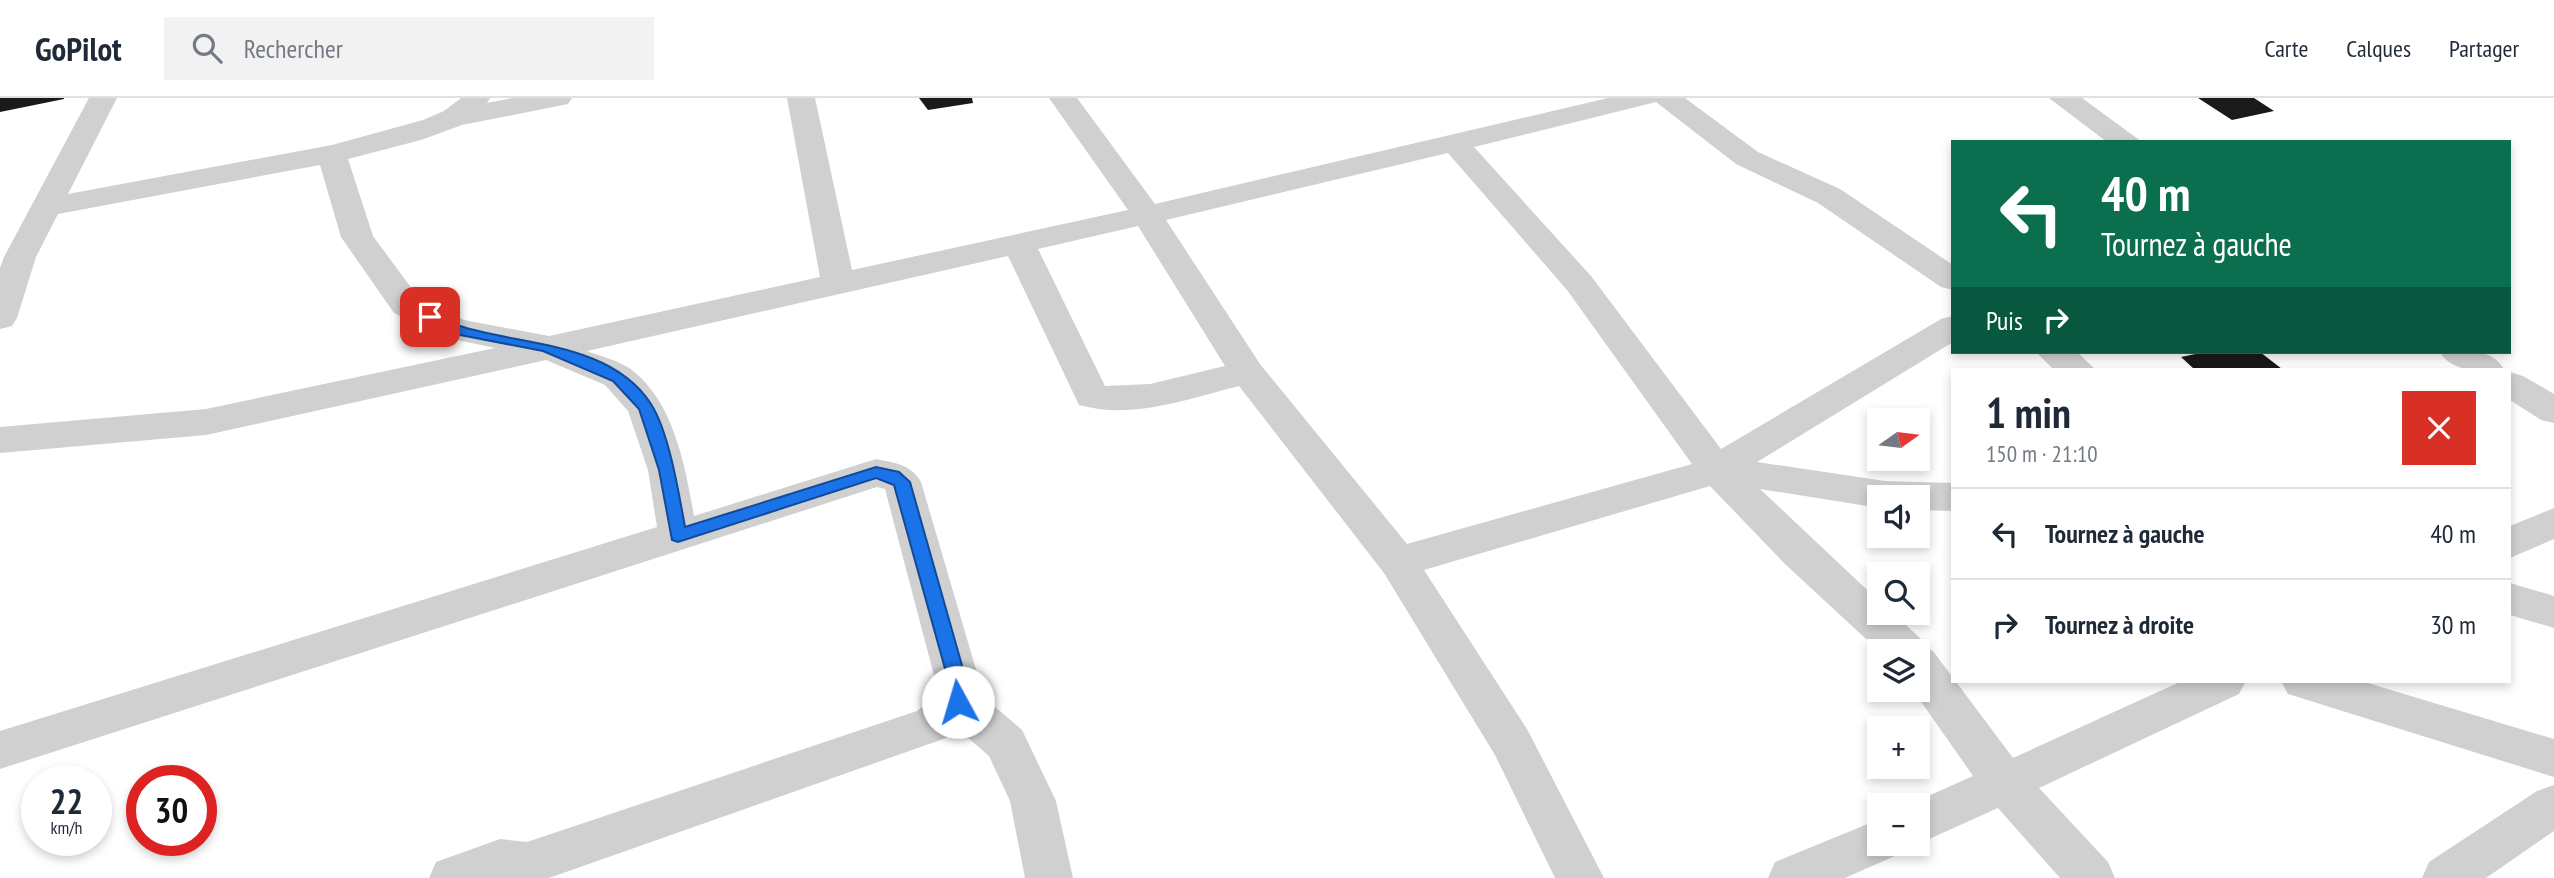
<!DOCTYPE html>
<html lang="fr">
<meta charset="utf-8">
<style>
:root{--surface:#fff;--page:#f2f2f3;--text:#1f2937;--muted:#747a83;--line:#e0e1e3}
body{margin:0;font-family:"PT Sans Narrow",sans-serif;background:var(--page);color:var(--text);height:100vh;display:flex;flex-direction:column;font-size:26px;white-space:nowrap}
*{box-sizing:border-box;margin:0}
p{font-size:23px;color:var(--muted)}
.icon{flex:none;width:38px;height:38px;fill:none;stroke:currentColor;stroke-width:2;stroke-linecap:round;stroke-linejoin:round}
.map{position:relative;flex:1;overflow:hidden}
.sheet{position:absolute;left:1951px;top:270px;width:560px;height:315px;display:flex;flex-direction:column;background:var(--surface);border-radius:0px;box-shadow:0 4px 10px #0003}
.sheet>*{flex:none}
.hud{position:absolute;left:1951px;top:42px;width:560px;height:214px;border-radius:0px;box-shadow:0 4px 10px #0003;background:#0b6e4f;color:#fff;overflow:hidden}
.needle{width:46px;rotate:76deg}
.controls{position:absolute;left:1867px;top:310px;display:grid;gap:14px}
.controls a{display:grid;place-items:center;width:63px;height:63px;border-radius:0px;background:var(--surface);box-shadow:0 4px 10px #0003;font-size:35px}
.speed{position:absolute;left:21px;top:667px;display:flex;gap:14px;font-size:35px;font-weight:700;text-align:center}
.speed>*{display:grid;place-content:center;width:91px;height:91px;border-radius:50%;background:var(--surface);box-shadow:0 4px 10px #0003;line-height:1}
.speed small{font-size:18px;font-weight:400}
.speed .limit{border:10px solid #d22;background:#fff;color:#111}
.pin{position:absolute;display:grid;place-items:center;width:60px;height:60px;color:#fff;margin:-30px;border-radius:14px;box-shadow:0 4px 10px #0006}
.me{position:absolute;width:77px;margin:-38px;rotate:354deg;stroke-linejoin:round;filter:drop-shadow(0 0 5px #0008)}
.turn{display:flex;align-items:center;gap:24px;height:147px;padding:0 35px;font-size:32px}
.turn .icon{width:91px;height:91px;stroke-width:2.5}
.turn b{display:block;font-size:49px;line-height:60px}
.then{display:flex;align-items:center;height:66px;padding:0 35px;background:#0003;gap:14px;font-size:26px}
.round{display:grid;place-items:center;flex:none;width:74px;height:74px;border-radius:0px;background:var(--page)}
.head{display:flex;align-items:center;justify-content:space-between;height:119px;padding:0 35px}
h1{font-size:42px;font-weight:700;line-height:52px}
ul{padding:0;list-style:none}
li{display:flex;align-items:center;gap:21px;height:91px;padding:0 35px;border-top:2px solid var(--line)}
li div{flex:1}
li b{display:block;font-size:26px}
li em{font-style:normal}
header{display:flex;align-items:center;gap:42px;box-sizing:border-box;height:98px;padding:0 35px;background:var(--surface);border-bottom:2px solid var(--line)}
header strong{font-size:33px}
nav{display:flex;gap:38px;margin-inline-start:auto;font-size:24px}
.search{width:490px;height:63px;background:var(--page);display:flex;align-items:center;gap:18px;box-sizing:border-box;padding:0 24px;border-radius:0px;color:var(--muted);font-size:26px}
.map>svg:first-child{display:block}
.building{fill:#1a1a1a}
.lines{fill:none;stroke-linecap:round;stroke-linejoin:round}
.minor{fill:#d0d0d0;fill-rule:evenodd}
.route{fill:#1a73e8;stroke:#114b97;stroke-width:2}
</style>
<header>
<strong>GoPilot</strong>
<div class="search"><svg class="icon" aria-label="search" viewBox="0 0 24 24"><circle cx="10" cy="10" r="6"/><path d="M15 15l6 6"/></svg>Rechercher</div>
<nav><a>Carte</a><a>Calques</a><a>Partager</a></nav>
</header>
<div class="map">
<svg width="2554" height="780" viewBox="0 0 2554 780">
<rect width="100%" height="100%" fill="#fff"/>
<!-- building -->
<g class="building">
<polygon points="0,0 64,0 64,1 0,14"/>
<polygon points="919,0 972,0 973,5 928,12"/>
<polygon points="2198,0 2254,0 2274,13 2232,22"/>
<polygon points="2205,254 2260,254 2282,271 2194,271 2181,259"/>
</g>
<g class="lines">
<!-- minor -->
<g class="minor">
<path d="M89,0H117L68,96L332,47L423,22L444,13L461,0H490L487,5L512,0H572L568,6L462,27L421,42L348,61L373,138L418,199L464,222L549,238L820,179L787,0H815L852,172L1128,112L1049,0H1077L1155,106L1608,0H1685L1758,54L1840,91L1953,167V192L1941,189L1818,105L1736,66L1656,4L1474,49L1591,178L1721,351L1941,221L1953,218V244L1757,364L1885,383L1953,385V413L1918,412V399H1880V410L1760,391L1880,504V514H1892L1921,541L1926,550L1933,553L2013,660L2182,583H2246L2239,596L2039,690L2108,764L2115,780H2060L1998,710L1918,746H1917L1918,707H1908L1973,678L1913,592H1918V553L1880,554L1785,466L1710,388L1424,472L1527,631L1604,780H1555L1495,657L1384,475L1239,288C1186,301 1134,322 1079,307L1008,158L587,253C600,258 620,263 632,272C674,305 685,367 694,418L876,361C895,365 911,366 921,384L980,585V596L1022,632L1056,703L1073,780H1025L1010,703L989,658L958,631L949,639L549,780H429L436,764L500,741L527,744L917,613L936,597V585L885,391L877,389L0,671V633L657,429L648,372L628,313L605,287L546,262L206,337L0,355V329L206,311L495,250L443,239L394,215L341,139L320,67L58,116L36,159L17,220L12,228L0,231V170L4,159ZM1448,55L1567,192L1692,366L1407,446L1260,266L1166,122ZM1138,128L1225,268L1150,286L1105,288L1038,151Z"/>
<polygon points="2049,0 2082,0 2142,44 2107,44"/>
<polygon points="2036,254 2077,254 2095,271 2053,271"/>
<path d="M2440,254C2463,254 2490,248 2504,271C2481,272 2453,276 2440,254Z"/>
<polygon points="2510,274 2523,278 2554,296 2554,325 2541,322 2510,302"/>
<polygon points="2554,410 2554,441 2510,460 2510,428"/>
<polygon points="2510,485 2554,498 2554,530 2510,517"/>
<polygon points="2281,583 2361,583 2554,641 2554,679 2288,596"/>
<polygon points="2554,687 2554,733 2486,780 2422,780 2429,764 2537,693"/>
<polygon points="1880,721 1880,746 1902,746 1897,757 1845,780 1768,780 1775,764"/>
</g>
</g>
<!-- route -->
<path class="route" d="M430,214C441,217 449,224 460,228C522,248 611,244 651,306C669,334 679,396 685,429L876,369L899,374L910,384L967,585L964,609L958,612L949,604V585L894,387L876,380L678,444L672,442L659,372L639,311L613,283L543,253L450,235L426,222L423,219Z"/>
</svg>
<div class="controls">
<a><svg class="needle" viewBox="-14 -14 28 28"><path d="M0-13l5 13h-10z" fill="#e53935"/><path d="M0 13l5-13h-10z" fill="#747a83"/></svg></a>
<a><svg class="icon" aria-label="sound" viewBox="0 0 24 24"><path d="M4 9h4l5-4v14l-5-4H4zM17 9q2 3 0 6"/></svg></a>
<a><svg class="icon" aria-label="search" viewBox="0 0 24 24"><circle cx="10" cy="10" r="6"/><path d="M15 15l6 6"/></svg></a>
<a><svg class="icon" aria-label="layers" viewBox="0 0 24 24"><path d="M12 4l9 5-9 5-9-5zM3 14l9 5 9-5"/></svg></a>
<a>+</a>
<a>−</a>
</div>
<div class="speed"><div>22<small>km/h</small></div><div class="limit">30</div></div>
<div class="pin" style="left:430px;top:219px;background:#d93025"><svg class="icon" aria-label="arrive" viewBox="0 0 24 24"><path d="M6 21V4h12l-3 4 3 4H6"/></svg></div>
<svg class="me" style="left:958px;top:604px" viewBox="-20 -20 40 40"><circle r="19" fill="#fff"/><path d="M0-13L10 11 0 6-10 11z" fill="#1a73e8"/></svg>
<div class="hud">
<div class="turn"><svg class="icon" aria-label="left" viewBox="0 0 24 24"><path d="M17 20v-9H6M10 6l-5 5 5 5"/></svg><div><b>40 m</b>Tournez à gauche</div></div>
<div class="then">Puis<svg class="icon" aria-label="right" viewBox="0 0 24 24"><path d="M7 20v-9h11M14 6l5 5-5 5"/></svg></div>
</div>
<section class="sheet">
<div class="head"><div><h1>1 min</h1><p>150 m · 21:10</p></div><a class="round" style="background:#d93025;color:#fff"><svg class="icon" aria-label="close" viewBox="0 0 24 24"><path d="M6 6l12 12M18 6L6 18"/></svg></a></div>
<ul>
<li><svg class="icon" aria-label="left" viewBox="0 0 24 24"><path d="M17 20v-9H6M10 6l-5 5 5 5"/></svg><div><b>Tournez à gauche</b></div><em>40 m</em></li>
<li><svg class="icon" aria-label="right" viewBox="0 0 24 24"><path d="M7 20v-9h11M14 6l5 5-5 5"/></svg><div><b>Tournez à droite</b></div><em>30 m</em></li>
</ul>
</section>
</div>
